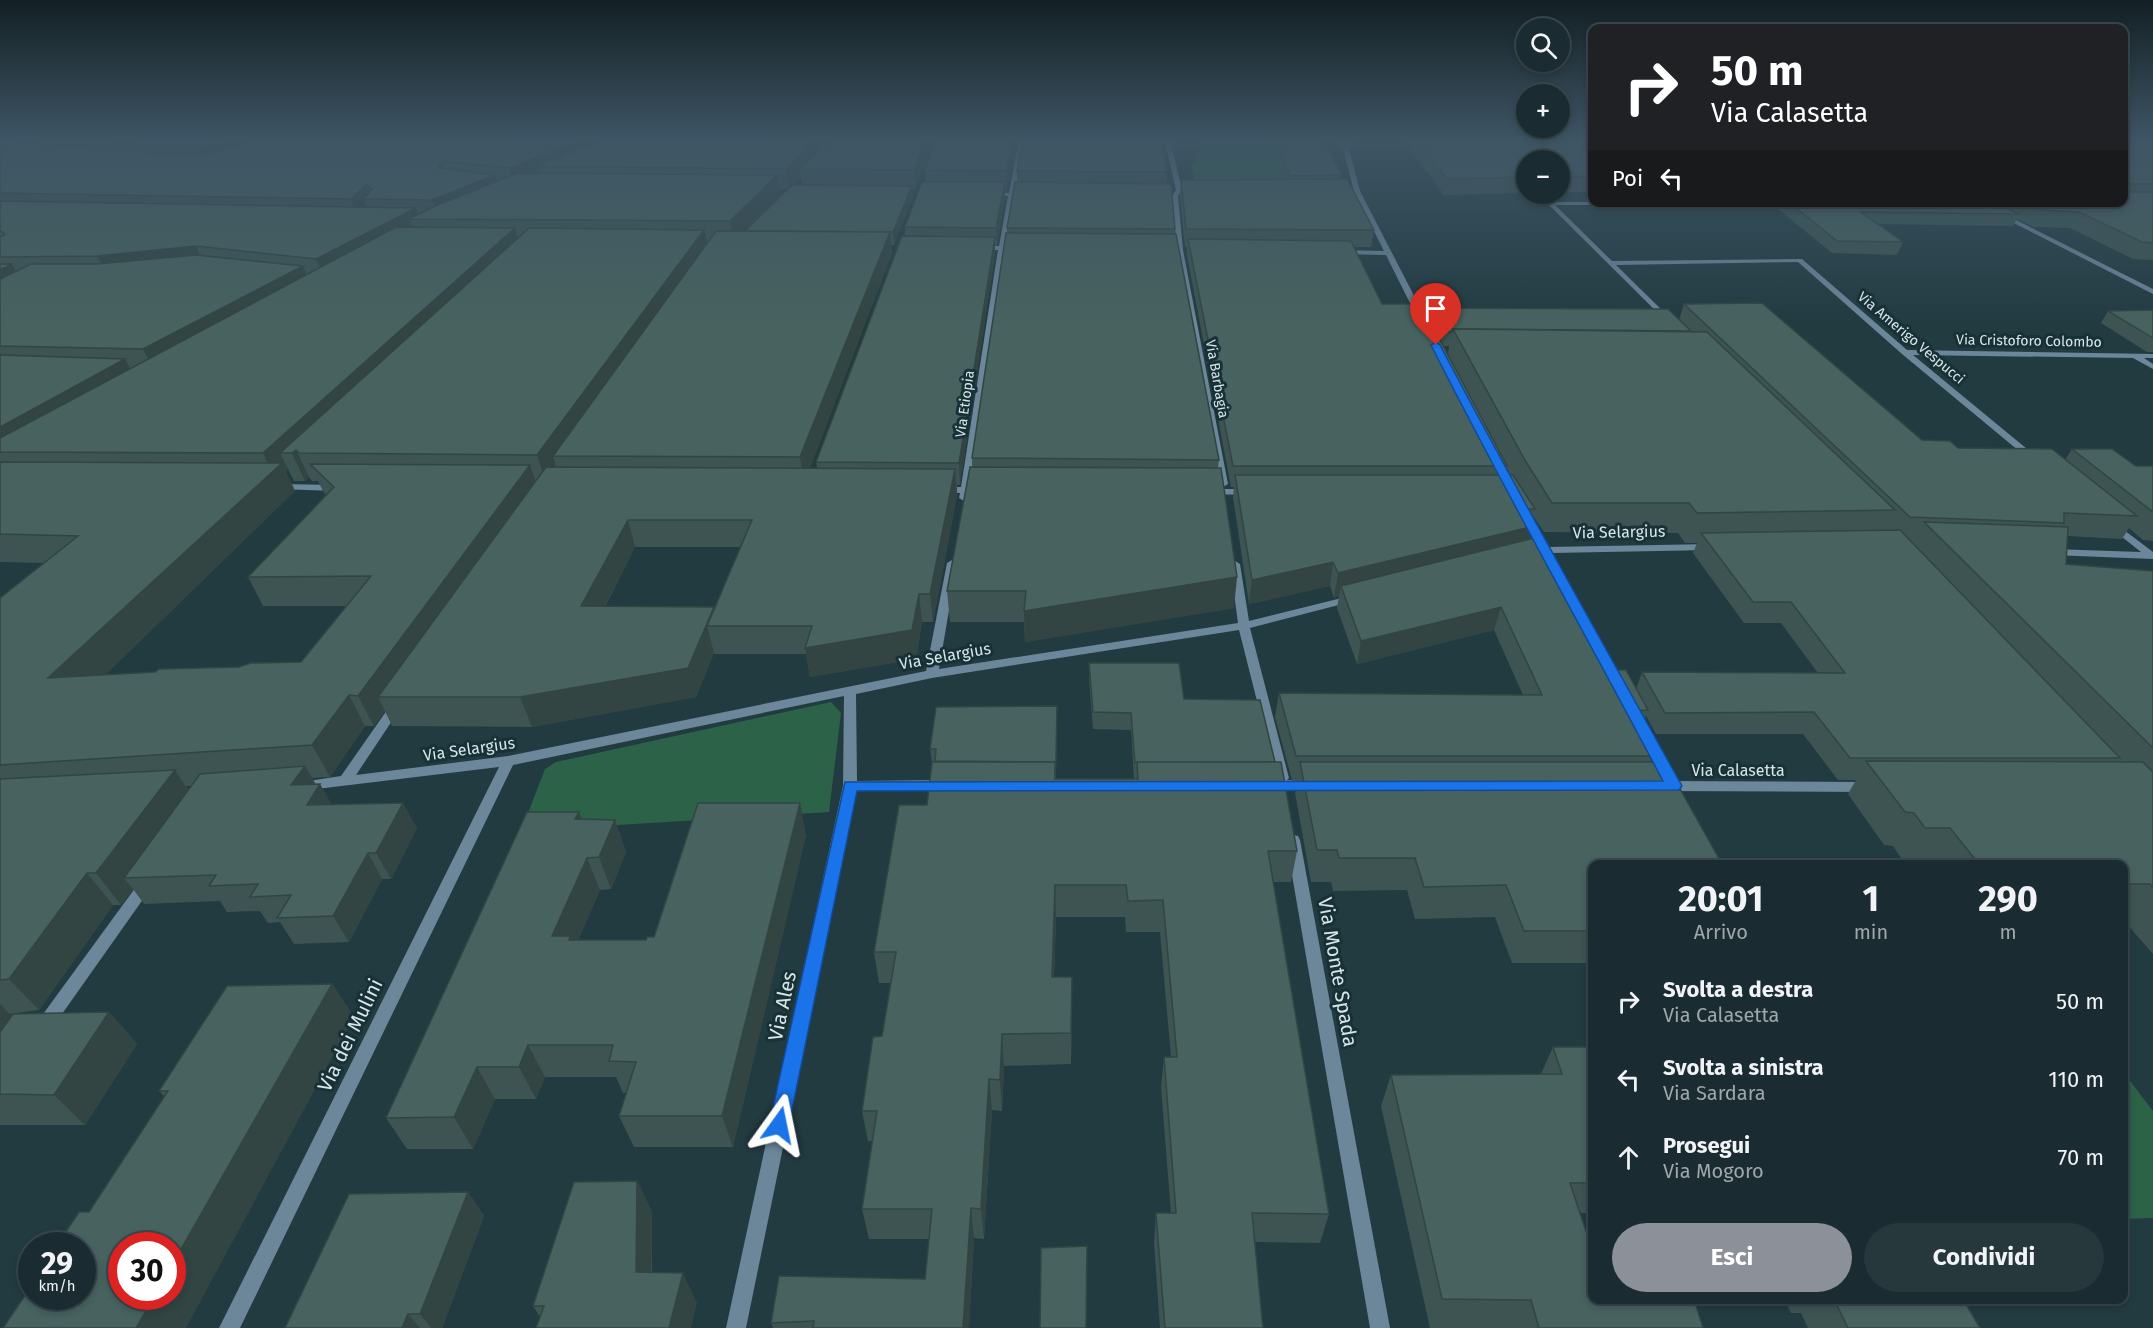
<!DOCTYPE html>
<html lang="it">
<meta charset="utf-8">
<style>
:root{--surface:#1a2c31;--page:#27383d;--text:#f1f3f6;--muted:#9fa7ab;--line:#38484d;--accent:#8c9099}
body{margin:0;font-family:"Fira Sans",sans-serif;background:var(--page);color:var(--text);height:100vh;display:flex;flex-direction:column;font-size:22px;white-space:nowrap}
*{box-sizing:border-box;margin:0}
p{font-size:20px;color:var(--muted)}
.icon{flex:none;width:33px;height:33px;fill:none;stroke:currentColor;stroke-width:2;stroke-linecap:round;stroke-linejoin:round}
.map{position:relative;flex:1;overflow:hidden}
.sheet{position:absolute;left:1588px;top:860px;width:540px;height:444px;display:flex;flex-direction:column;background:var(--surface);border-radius:12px;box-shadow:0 3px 9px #0003,0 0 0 2px var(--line)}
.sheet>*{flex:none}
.banner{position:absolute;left:1588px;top:24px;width:540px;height:183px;border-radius:12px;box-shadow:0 3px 9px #0003,0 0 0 2px var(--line);background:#202124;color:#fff;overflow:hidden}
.buttons{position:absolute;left:1516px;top:18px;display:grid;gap:12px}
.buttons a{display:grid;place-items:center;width:54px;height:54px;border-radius:50%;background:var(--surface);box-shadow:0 3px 9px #0003,0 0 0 2px var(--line);font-size:30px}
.speed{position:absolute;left:18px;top:1232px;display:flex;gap:12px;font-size:30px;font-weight:700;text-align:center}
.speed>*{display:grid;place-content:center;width:78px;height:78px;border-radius:50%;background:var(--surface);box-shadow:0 3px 9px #0003,0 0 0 2px var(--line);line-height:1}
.speed small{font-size:15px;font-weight:400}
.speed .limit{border:9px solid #d22;background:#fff;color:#111}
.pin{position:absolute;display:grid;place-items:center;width:51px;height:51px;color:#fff;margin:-62px -26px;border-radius:50% 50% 50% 0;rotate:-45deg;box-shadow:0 0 6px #0007}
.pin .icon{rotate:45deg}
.me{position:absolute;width:66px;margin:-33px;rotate:12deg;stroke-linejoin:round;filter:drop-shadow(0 0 4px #0008)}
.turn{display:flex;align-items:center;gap:21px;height:126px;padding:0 24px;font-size:27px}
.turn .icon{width:78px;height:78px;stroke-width:2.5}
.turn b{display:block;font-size:42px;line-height:51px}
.then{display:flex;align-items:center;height:57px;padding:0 24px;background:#0003;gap:12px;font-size:22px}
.eta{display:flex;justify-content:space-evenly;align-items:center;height:102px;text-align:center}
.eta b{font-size:36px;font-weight:700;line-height:42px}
.action{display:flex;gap:12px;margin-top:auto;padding:12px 24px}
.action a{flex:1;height:69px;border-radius:36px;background:var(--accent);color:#fff;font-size:24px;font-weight:700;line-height:69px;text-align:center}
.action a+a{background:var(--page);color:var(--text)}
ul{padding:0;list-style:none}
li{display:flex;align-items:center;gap:18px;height:78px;padding:0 24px}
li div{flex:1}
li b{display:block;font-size:22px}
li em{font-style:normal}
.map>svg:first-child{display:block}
.green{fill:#2b6248}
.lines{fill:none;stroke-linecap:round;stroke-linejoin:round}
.minor{fill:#6c869a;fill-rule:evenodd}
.wall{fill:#3d5452;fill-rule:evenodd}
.shaded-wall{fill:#324542}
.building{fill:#47625f;stroke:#324542;stroke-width:1.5}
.route{fill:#1a73e8;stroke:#114b97;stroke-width:1.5}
.labels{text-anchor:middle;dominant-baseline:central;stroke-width:6;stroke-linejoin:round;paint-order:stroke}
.far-street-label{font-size:14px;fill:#d8e6ea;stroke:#183137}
.street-label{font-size:16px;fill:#d8e6ea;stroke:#183137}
.near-street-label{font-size:20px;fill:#d8e6ea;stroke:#183137}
</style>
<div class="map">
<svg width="2153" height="1328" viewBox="0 0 2153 1328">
<rect width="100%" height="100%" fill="#223b41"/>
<!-- green -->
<g class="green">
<polygon points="1182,138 1276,138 1282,168 1289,181 1195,186 1191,164 1197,164 1195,153 1202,153 1199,139"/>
<polygon points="831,702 841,713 829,812 521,831 545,769 556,762"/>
<polygon points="2124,1073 2153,1111 2153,1218 2124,1219"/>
</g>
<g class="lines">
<!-- minor -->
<g class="minor">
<polygon points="1019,138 1025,138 1015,193 1032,195 1029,197 1014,196 1006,246 1018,246 1021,248 1018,250 1005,250 971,487 982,487 987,490 982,493 970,493 968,500 964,501 959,498 960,493 942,493 937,490 942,487 961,487 998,250 978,250 975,248 978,246 999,246 1008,196 989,196 986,194 989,192 1009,193"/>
<polygon points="1164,138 1170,138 1182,190 1178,196 1183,250 1228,484 1223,487 1218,484 1177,250 1172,196 1176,190"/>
<polygon points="1332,138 1338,138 1346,146 1351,138 1357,138 1349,149 1360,191 1425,317 1424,319 1417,317 1386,255 1341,254 1338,252 1341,250 1384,251 1354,191 1343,149"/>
<polygon points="1548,202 1798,202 1795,205 1555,205 1612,261 1802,259 1907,350 2153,354 2153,358 2144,358 2153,364 2153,369 2133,358 1913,355 2039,459 2034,462 2031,461 1902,354 1798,262 1616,265 1670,318 1670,322 1667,322 1548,204"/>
<polygon points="2000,214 2004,214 2153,289 2153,294 2000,216"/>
<polygon points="279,484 337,485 342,488 337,491 276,489 274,487"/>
<polygon points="1209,489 1249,489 1254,492 1249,495 1206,494 1206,490"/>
<polygon points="1526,513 1531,516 1548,547 1711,544 1716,547 1711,550 1552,553 1625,684 1623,687 1615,687 1613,684 1542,554 1531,557 1526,554 1527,552 1539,549 1521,516"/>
<polygon points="2112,521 2153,552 2153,559 2052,555 2047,552 2052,549 2141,552 2108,526 2107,524"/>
<polygon points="952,560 957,563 939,669 1238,623 1230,564 1235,561 1240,564 1249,621 1354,595 1358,596 1360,598 1358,600 1250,628 1289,778 1287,780 1315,782 1317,785 1315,788 1270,790 1265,788 1263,785 1265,782 1277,780 1239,630 932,678 856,694 857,781 944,780 949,782 951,785 949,788 944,790 856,791 746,1328 726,1328 843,786 844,696 513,765 240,1328 219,1328 499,767 300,791 295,789 293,786 295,783 341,776 392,703 396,702 402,706 356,775 508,756 926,671 947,563"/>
<polygon points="1634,709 1640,713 1674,774 1672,777 1662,777 1660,774 1628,713"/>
<polygon points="1663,781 1868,782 1873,784 1875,787 1873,790 1868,792 1663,791 1658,789 1656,786 1658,783"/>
<polygon points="1293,835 1298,836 1300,840 1390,1328 1370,1328 1286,840 1288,836"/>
<polygon points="146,878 151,880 153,884 151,888 50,1031 44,1033 38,1031 36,1026 38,1021 141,880"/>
</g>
</g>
<!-- wall -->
<g class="wall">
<path d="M0,138H935L915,190H912L913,197L894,245H891L892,253L810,468H817L816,462L905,236V227L926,182L925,170L937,138H1017L1007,191H1005V198L997,246H995V254L960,485H957V495L933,622H922L916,659L810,677L806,654H714V653L696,697L532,727L392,726L385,711L374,726H365L330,777L311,778L315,784L332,805L417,828L391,879H382L349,942L294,944L280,922L268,923L260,911L227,912L220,901L144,904L133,889L121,905H113L39,1010L9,1014L12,1016L109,1012L137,1044L85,1125H0V598L43,563L0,562ZM801,177L802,185H793ZM780,189H788L781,196ZM288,469L294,481H305L309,477L312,481H318L323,491L326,495L248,577L263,606H346L301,662L239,667L105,675L295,491L286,472ZM635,547H741L715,608L605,607ZM186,786H192L189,790Z"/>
<path d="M1271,138H1322L1342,175L1341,179L1374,230L1371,247H1354L1382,304L1430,322L1433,308L1679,320L1684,304L1922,440L1958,448L2065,460L2072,449L2136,466H2153V541L2143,540L2129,528L2122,539L2067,536L2066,564L2153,571V954L2124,921V864H1930L1928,861H1903L1893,846L1884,845L1848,794L1856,780H1838L1803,734H1656L1646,716L1641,729L1654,756L1593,864V963H1512L1495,917L1415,919L1407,890L1333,891L1331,882H1311L1295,793L1297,780H1292L1275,717L1279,693L1523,695L1494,630L1357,664L1337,608L1339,596L1334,598L1330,586L1249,604L1233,497L1234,487H1231L1187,255V247H1185L1180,197L1181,180L1286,179ZM1443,346H1449L1448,354ZM1506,468L1510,475H1505ZM1533,516L1544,532L1678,533L1685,543H1697L1693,553L1744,623H1781L1818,673L1642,672L1636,689L1610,670L1530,539L1534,526L1532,522Z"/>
<polygon points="1402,138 1593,138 1593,192 1560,192 1560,160 1527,160 1527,193 1444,195"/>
<polygon points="2124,138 2153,138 2153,260 2133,259 2070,228 2033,227 2017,219 2013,226 1878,224 1903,242 1897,255 1832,253 1777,208 1779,202 1995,202 1998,204 1999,202 2124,202"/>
<polygon points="1017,171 1167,172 1167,184 1175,229 1175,234 1219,460 1218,468 1234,608 1025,642 1024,622 950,622 947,591 972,467 972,458 1007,233 1007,228 1017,182"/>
<polygon points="2153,309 2153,352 2147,352 2101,323 2108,311 2153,310"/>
<polygon points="1089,663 1184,699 1297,851 1291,882 1273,882 1329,1214 1320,1243 1255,1242 1263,1328 1160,1328 1154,1243 1156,1213 1171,1213 1161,1088 1164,1057 1171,1057 1160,932 1126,932 1125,917 1056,917 1054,977 1072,1008 1071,1064 1004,1066 1002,1111 992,1110 984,1239 974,1238 969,1328 773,1328 771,1323 925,1279 929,1239 869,1239 862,1209 872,1141 868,1141 862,1111 882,1036 891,983 879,983 874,952 927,805 932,762 930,749 1057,706 1056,779 1134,779 1131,730 1093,729 1089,680"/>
<polygon points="581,819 615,820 626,852 611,889 600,890 578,940 646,940 654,937 806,835 733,1147 634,1147 619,1116 626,1093 623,1093 616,1077 545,1077 536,1099 495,1099 473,1149 407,1149 386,1118"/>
<polygon points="332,984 354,1017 89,1212 165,1097 159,1091"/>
<polygon points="1553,1047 1593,1047 1593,1213 1580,1213 1593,1299 1703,1328 1430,1328 1381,1106 1391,1075 1541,1074"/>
<polygon points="637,1181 652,1212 652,1273 697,1303 540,1317 533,1306"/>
<polygon points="468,1192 484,1216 442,1328 285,1328"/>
<polygon points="1784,1299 1963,1299 1980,1328 1808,1328 1801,1313 1791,1313"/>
</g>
<!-- shaded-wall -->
<g class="shaded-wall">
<polygon points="0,138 27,138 32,147 0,157"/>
<polygon points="238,138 299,138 204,167 195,148"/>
<polygon points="587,138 590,138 594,156 537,166 540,178 516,188 510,168"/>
<polygon points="818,138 840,138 800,169 801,177 789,189 786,169"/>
<polygon points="926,138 935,138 915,190 914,170"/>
<polygon points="1013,138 1017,138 1007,191 1006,171"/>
<polygon points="442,161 448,181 444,185 438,165"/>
<polygon points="495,175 501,195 439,220 432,200"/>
<polygon points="777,175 781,196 734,244 730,221"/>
<polygon points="1005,182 1005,198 997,246 996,228"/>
<polygon points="366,185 371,199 364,199 368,211 359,220 351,199"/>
<polygon points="912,186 913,197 894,245 893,232"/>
<polygon points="416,208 420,220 409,219 414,234 326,282 316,259"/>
<polygon points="515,228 521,250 296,450 309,477 305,481 292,453 280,453 288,469 286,472 295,491 70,709 48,678 272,472 263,453"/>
<polygon points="704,230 709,252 553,456 556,468 546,483 537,455"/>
<polygon points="890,232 892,253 804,484 800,457"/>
<polygon points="995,237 995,254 960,485 959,463"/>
<polygon points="196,246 207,269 109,279 97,256"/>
<polygon points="12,264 25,287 0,299 0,270"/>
<polygon points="303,266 313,289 156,374 143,349"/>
<polygon points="125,359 138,384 0,452 0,427"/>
<polygon points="530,465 539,492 378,697 385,711 374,726 358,696"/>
<polygon points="955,469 957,495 933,622 930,594"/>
<polygon points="628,520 635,547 590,635 581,606"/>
<polygon points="1534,526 1527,549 1341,586 1339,596 1334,598 1338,573"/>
<polygon points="1333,562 1330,586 1249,604 1252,580"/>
<polygon points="1237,577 1234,608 1025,642 1024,611"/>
<polygon points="919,594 922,622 916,659 810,677 805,648"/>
<polygon points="714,607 707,626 714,653 696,697 532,727 520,697"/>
<polygon points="1501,607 1494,630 1357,664 1361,641"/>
<polygon points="349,695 365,726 330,777 312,745"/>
<polygon points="305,766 318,788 320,784 335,810 308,807 291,785"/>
<polygon points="175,770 196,802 124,878 133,889 121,905 96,873"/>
<polygon points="403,803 417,828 391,879 376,853"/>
<polygon points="800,803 806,835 733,1147 722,1116"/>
<polygon points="579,812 591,845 575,819"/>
<polygon points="615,820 626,852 611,889 599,857"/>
<polygon points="368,853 382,879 349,942 333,916"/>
<polygon points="587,858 600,890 575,948 552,936"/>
<polygon points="87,873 113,905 39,1010 9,979"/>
<polygon points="1055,885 1056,917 1053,1008 1052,977"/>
<polygon points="1072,977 1072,1008 1071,1064 1071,1033"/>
<polygon points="332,984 354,1017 186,1328 136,1328 155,1296 172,1296 172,1265"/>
<polygon points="0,1004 25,1030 0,1071"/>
<polygon points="109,1012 137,1044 85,1125 54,1095"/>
<polygon points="1002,1034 1004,1066 1002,1111 1000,1080"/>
<polygon points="528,1045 545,1077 536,1099 519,1067"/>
<polygon points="477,1067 495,1099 473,1149 454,1117"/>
<polygon points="989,1079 992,1110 984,1239 981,1209"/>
<polygon points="637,1181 652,1212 651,1302 636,1272"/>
<polygon points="468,1192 484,1216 442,1328 431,1328 420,1314"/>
<polygon points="971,1208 974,1238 969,1328 963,1328"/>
<polygon points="683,1273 697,1303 691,1328 669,1328"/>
<polygon points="408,1314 420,1328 402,1328"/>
</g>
<!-- building -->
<g class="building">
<polygon points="69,138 238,138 224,143 195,148"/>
<polygon points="259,138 587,138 510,168 442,161 438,165 439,168 495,175 432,200 364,199 372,189 366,185 351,199 0,193 0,143 6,141 195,156 228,149"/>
<polygon points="607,138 818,138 786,169 537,166"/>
<polygon points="831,138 926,138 914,170 800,169"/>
<polygon points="937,138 1013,138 1006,171 925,170"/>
<polygon points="1023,138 1161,138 1167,172 1017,171"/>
<polygon points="1276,138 1322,138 1342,175 1290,176"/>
<polygon points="1415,138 1593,138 1593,176 1560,177 1560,160 1527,160 1527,177 1447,179"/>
<rect x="2124" y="138" width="29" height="46"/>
<polygon points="517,173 777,175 730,221 409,219 435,206"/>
<polygon points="1347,179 1374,230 1186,229 1181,180"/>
<polygon points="922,182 1005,182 996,228 905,227"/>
<polygon points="1015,182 1171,184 1175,229 1007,228"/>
<polygon points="792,185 912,186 893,232 745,231"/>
<polygon points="2124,192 2153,192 2153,243 2142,242 2079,212 2042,210 2025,202 2124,202"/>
<polygon points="0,201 416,208 316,259 196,246 97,256 0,257 0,237 5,235 3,232 0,231"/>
<polygon points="1789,202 1995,202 2019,214 1861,212 1903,242 1837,241"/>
<polygon points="396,227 515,228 263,453 0,452 0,438"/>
<polygon points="529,228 704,230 537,455 299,453 296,450 292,453 280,453"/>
<polygon points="716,231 890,232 800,457 553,456"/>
<polygon points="1006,233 1176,234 1219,460 972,458"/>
<polygon points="902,236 995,237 959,463 816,462"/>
<polygon points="1188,239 1351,241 1382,304 1421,304 1507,466 1233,466"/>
<polygon points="196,255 303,266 143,349 0,346 0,279 31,264 97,264"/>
<polygon points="0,264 12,264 0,270"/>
<polygon points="1762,303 1922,440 1950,441 1958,448 2052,449 2137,516 2064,513 2064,523 1910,517 1684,304"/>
<polygon points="1433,308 1668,309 1691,331 1453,329 1452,332 1445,332"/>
<polygon points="2153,309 2153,338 2108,311 2153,310"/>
<polygon points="1453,329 1707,332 1895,510 1697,513 1689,503 1552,503 1526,462"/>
<polygon points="0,355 125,359 0,427"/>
<polygon points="2072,449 2112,449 2136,466 2153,466 2153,512"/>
<polygon points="0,462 282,463 48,678 155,672 159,669 239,667 251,663 301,662 371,576 248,577 334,487 310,464 530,465 358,696 349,695 312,745 0,765 0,598 78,536 0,534"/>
<polygon points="546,467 955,469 930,594 919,594 912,630 805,648 812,626 707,626 752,520 628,520 581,606 714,607 688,668 520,697 378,697"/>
<polygon points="970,467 1221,468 1237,577 1024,611 1026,591 947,591"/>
<polygon points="1235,475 1513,475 1535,509 1525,509 1534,526 1338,573 1333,562 1252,580"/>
<polygon points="1924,522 2068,527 2066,564 2153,571 2153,748"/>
<polygon points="1900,530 2120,758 1850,758 1814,712 1665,713 1642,672 1845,673 1791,602 1753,602 1701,533"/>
<polygon points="1538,537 1610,670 1626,670 1648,710 1631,711 1654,756 1296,756 1279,693 1542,695 1501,607 1361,641 1341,586"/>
<polygon points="1089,663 1179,663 1184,699 1260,700 1275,762 1135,763 1131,713 1093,712"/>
<polygon points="1057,706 1056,762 935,761 936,749 930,749 936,707"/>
<polygon points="1866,761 2143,762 2153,772 2153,888 2150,884 2124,884 2124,864 1979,864 1950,828 1925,828 1914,813 1905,812"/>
<polygon points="932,762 1055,762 1055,779 1138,779 1137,762 1281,762 1297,851 1268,851 1329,1214 1252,1213 1263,1328 1165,1328 1156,1213 1176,1213 1164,1057 1177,1057 1163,900 1128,901 1126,885 1055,885 1052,977 1072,977 1071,1033 1002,1034 1000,1080 989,1079 981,1209 971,1208 963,1328 813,1328 814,1321 771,1323 779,1276 925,1279 932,1209 862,1209 877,1111 862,1111 873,1037 882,1036 896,952 874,952 899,805 927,805"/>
<polygon points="1300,762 1665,762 1722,864 1593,864 1593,931 1524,931 1506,885 1424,887 1415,858 1339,858 1337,850 1317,850"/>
<polygon points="305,766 291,785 320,784 307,805 403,803 376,853 368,853 333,916 277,918 291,895 250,897 258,884 209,886 216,875 124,878 200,774"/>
<polygon points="175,770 96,873 87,873 9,979 0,980 0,779"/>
<polygon points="698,803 800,803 722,1116 619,1116 636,1062 609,1061 613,1045 528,1045 519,1067 477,1067 454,1117 386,1118 527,812 579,812 575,819 615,820 599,857 587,858 552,936 570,936 569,940 646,940 647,937 654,937"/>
<polygon points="332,984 172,1265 172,1245 122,1245 122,1296 155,1296 136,1328 3,1328 32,1285 32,1296 82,1296 82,1245 57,1245 79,1212 89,1212 168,1091 159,1091 227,986"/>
<polygon points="109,1012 54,1095 0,1094 0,1032 13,1014"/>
<polygon points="1553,1047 1593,1047 1593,1183 1570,1183 1593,1252 1593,1299 1694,1299 1703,1328 1539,1328 1531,1300 1442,1299 1391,1075 1562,1074"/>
<polygon points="637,1181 636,1272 683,1273 669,1328 536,1328 544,1306 533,1306 574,1182"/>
<polygon points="468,1192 420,1314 408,1314 402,1328 285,1328 349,1194"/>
<polygon points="1087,1246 1086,1328 1040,1328 1041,1248"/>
<polygon points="1834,1299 1963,1299 1980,1328 1848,1328"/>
</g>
<!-- sky -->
<linearGradient id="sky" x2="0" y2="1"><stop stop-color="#132024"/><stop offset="0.43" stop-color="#3e5565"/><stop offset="1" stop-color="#3e5565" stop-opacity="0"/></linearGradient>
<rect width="2153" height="324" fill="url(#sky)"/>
<!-- route -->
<path class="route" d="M1436,342L1440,345C1518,494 1601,639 1682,786L1679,790L857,791L789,1125L786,1131L779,1134L771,1131L769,1125L845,782L1663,781C1586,635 1505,492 1431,345Z"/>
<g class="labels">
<!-- far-street labels -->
<g class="far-street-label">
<text transform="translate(1911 338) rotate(40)">Via Amerigo Vespucci</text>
<text transform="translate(2029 341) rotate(1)">Via Cristoforo Colombo</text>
<text transform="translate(1217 379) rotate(80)">Via Barbagia</text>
<text transform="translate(965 404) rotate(-82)">Via Etiopia</text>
</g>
<!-- street labels -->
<g class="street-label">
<text transform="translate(1619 532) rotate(-1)">Via Selargius</text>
<text transform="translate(945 656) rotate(-10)">Via Selargius</text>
<text transform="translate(469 749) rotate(-8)">Via Selargius</text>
<text x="1738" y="770">Via Calasetta</text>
</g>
<!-- near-street labels -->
<g class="near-street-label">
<text transform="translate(1338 972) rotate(80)">Via Monte Spada</text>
<text transform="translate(782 1006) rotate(-78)">Via Ales</text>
<text transform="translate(350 1035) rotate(-64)">Via dei Mulini</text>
</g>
</g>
</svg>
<div class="buttons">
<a><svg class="icon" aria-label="search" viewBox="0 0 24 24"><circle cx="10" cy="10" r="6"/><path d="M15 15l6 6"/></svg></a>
<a>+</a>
<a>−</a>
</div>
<div class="speed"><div>29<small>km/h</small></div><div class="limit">30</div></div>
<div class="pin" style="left:1436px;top:345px;background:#d93025"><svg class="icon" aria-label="arrive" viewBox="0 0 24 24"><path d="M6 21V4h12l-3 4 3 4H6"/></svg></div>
<svg class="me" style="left:779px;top:1125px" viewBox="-20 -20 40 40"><path d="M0-17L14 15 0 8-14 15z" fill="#1a73e8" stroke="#fff" stroke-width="4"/></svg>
<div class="banner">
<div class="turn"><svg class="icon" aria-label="right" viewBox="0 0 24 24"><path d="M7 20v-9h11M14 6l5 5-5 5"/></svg><div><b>50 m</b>Via Calasetta</div></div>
<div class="then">Poi<svg class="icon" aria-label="left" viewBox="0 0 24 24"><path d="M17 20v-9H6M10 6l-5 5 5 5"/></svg></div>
</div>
<section class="sheet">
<div class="eta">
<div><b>20:01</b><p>Arrivo</p></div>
<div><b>1</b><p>min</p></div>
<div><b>290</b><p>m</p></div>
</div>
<ul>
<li><svg class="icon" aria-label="right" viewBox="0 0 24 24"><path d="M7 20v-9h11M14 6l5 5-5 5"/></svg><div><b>Svolta a destra</b><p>Via Calasetta</p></div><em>50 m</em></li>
<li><svg class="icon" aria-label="left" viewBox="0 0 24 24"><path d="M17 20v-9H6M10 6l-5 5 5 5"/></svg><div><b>Svolta a sinistra</b><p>Via Sardara</p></div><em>110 m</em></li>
<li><svg class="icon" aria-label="ahead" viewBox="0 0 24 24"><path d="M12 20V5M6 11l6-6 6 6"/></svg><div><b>Prosegui</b><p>Via Mogoro</p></div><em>70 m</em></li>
</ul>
<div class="action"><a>Esci</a><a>Condividi</a></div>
</section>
</div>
